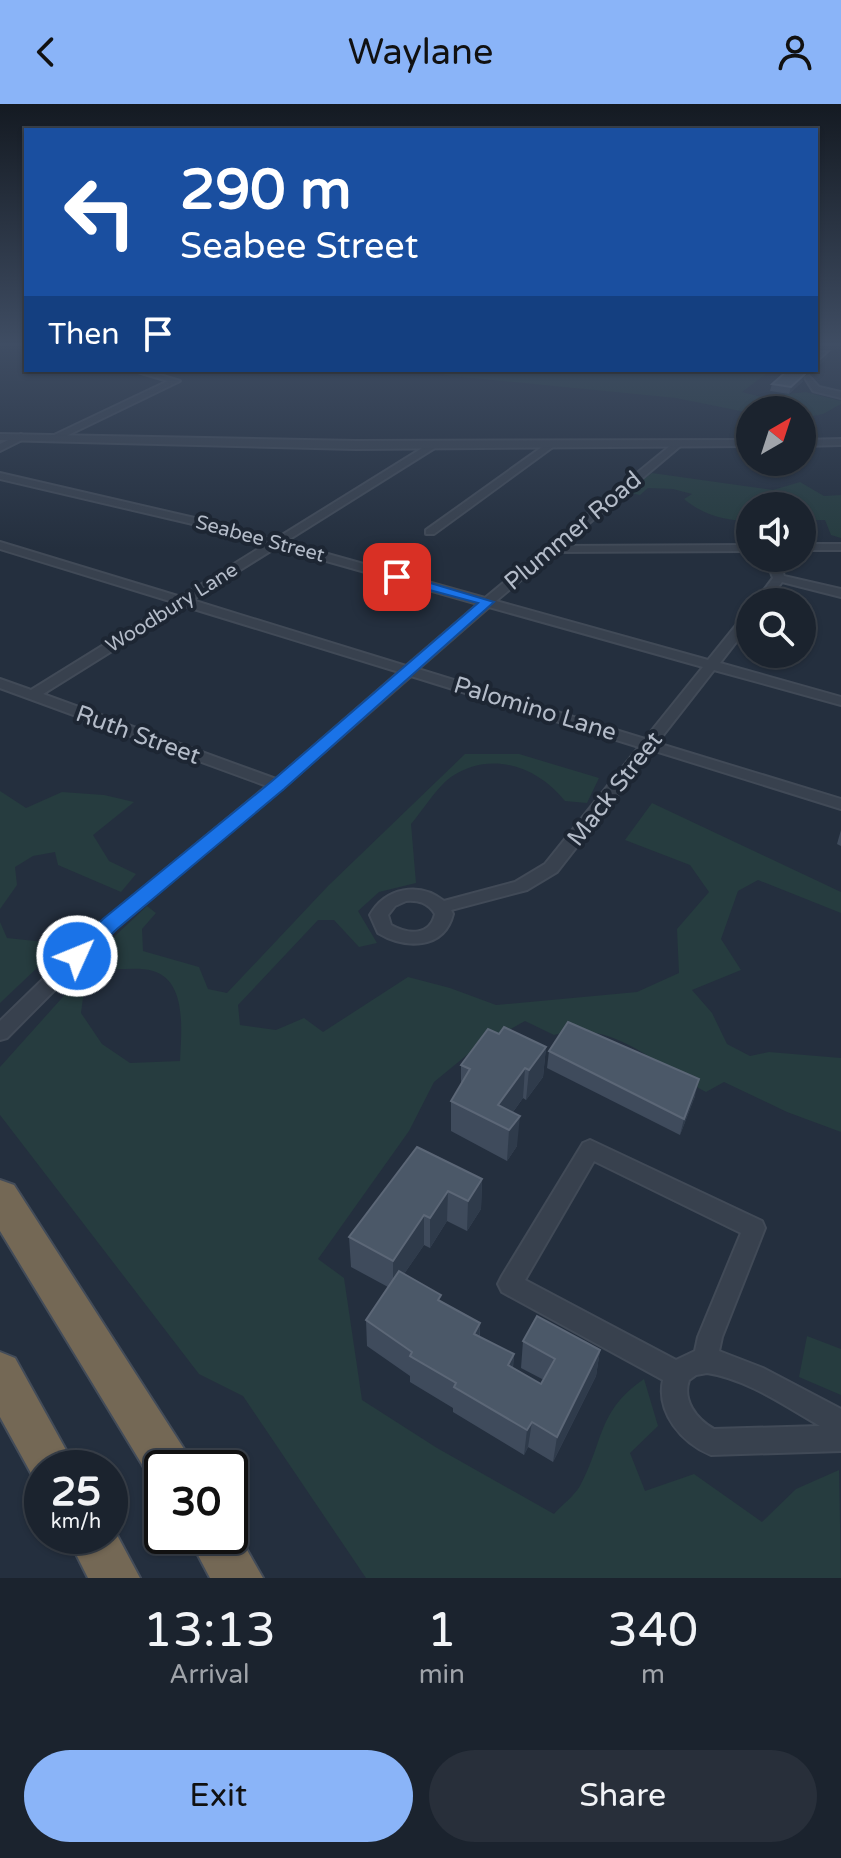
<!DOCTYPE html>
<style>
:root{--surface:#1b232e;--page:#282f3a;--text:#f1f3f6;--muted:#a0a4aa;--line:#39404a;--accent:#8ab4f8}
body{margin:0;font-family:"Varela Round",sans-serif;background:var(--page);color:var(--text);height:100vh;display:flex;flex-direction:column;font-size:30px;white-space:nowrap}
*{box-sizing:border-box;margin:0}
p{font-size:26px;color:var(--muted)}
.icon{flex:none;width:44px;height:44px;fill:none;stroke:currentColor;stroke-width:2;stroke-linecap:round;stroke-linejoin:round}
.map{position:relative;height:1474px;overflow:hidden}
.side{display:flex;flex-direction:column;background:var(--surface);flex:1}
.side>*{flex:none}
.top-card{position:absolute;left:24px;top:24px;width:794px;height:244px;border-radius:0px;box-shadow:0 2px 6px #0004,0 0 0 2px var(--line);background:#1a4fa0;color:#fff;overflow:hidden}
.needle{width:52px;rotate:39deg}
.tools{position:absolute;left:736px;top:292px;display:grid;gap:16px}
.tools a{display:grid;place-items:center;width:80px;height:80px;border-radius:50%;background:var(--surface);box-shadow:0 2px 6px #0004,0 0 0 2px var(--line);font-size:40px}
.speed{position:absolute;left:24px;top:1346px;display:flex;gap:16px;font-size:40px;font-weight:700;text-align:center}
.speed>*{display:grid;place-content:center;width:104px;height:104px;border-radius:50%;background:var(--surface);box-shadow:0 2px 6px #0004,0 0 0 2px var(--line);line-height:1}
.speed small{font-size:20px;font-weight:400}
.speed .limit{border:4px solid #111;border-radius:12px;background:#fff;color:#111}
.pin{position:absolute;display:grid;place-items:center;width:68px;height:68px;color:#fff;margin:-34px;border-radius:16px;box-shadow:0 4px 12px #0006}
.me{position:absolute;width:88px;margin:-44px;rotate:46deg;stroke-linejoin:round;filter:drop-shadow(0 0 6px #0008)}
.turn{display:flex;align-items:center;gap:28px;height:168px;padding:0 24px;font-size:36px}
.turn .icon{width:104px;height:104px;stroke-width:2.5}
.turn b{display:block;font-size:56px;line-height:68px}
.then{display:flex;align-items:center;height:76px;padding:0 24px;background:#0003;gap:16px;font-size:30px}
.eta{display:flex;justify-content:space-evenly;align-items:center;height:136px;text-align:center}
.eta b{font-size:48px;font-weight:600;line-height:56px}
.button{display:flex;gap:16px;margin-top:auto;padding:16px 24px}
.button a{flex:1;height:92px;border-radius:48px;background:var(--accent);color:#111;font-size:32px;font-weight:600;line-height:92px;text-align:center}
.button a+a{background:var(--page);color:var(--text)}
header{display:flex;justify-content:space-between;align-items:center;height:104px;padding:0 24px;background:var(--accent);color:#111;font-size:36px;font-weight:600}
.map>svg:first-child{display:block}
.green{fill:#263c3f}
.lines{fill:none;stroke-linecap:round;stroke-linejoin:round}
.minor-casing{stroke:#414a57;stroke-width:4}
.tertiary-casing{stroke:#414a57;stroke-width:4}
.motorway-casing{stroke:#434c59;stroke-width:4}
.minor{fill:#38414e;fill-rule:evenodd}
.tertiary{fill:#38414e;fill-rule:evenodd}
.motorway{fill:#746855;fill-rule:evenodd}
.wall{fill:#3f4b5c}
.shaded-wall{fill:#2f3b4b}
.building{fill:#4b5868;stroke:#5c6777;stroke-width:2}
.route{fill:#1a73e8;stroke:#114b97;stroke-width:2}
.labels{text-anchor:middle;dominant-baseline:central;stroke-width:8;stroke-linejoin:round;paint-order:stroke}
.far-street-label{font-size:20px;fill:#b4bcc9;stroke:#1d2633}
.street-label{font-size:24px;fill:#b4bcc9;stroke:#1d2633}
</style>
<header><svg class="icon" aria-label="back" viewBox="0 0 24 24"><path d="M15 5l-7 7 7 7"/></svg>Waylane<svg class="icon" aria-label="person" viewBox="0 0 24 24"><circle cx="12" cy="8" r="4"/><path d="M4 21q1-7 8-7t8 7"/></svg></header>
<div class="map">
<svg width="841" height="1474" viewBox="0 0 841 1474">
<rect width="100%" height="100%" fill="#242f3e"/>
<!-- green -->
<g class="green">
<polygon points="420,266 771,266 742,288 761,293 806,288 841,297 841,300 823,310 802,314 802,306 750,306 750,309 676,294 452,272"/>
<path d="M652,369L773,386L800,378L824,392L841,391V434L831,431L825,416H802V402H750V417C726,417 703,411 684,395L692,390L673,385L648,384L640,391L626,388Z"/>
<path d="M465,650H519L599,674L587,699L565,697C537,662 490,646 451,673C436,684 423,706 411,720L416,779L379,788L358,807L377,839L359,843L334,816H318L238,901L240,921L276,926L304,914L323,928L408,873L450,884L496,901L637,888L679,869L677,825L709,788L690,761L625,736L652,699L841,788V809L758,776L738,787L721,835L741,866L692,886L712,909L727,940L750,952L769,948L841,954V1028L787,1008L724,978L706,988C659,964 612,913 554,931L525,917L473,946L434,978L409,1027L318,1155L344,1174L362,1296L437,1344L554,1410C562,1401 574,1392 580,1382C604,1338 597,1307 644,1275L658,1322L630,1349L645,1387L694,1370L762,1418L796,1385L839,1366L841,1474H366L243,1292L199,1270L0,1011V963L70,885L84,886L81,909L102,940L130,959L180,957C181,930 188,877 153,867C140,863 122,866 108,865L99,847L147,802L156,809L142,825L143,847L199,863L208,885L227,889L328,782Z"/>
<polygon points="0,687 26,704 62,688 104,691 134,698 93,731 109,757 136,770 121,788 58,761 55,748 33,752 15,763 17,781 0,805"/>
<polygon points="0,818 7,834 54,839 39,862 0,899"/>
<polygon points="807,1232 841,1245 841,1291 799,1273"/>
</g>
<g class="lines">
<defs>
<g id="minor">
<polygon points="131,266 144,266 180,277 58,336 52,336 52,332 168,277"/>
<polygon points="809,272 819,283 841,288 841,294 813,287 805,274"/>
<polygon points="21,330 26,333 24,335 0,347 0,340"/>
<path d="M676,337L684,339L562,442L750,441V447L554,448L496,497L708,556L746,509L750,508V520L720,559L841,593V601L714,566L657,639L841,695V705L652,646L557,768L527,786L451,806L453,810C444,846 405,845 378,829L370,811C385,784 419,777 444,797L515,778L545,760L639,643L411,572L283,684L116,824L7,934L0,936V917L104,816L267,682L0,584V575L31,586L173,498L0,445V438L181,493L266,440L197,421L0,375V369L199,415L274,436L432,338H438V342L285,438L485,494ZM277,443L478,500L406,562L192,496ZM184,502L399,568L276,675L43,590ZM489,503L703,563L645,635L418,565ZM406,797C419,796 428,799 435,810C430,832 409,831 391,821L388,811L395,802Z"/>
<polygon points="549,338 557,340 434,430 426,430 426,426"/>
<rect x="802" y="440" width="39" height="6"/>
<polygon points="766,454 778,454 784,472 841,485 841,493 782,478 767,498 755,498 773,474"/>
<path d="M590,1036L762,1117L765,1124L722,1233L719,1247L763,1264L841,1305V1347L711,1351C682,1339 656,1309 663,1276L502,1188L498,1180L502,1172L583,1039ZM594,1057L741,1129L698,1233L695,1247L676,1256L525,1176ZM707,1269C747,1275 785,1302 820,1322L714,1325C696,1315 682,1296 689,1276L696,1271Z"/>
</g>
<g id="tertiary">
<polygon points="0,330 356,337 750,336 750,342 356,345 0,336"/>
<polygon points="841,335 841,341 802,342 802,336"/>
</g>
<g id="motorway">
<polygon points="0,1076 14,1081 186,1348 193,1364 162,1364 162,1384 154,1380 0,1127"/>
<polygon points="0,1248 15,1254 76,1364 42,1364 42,1383 37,1380 0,1313"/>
<polygon points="230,1416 263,1474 210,1474 188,1432 230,1432"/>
<polygon points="110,1418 140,1474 88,1474 67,1432 110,1432"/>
</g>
</defs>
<!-- minor casing -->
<use href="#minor" class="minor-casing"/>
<!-- tertiary casing -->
<use href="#tertiary" class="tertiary-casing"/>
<!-- motorway casing -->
<use href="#motorway" class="motorway-casing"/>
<!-- minor -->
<use href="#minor" class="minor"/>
<!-- tertiary -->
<use href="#tertiary" class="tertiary"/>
<!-- motorway -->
<use href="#motorway" class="motorway"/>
</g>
<!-- wall -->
<g class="wall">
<polygon points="788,266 811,270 804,271 803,277 789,290 770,287 772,280"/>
<polygon points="841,726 841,742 837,740"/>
<polygon points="499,930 546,943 543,973 526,996 523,994 513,1008 517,1042 507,1057 451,1027 451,997 461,982 461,961"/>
<polygon points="549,947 695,992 680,1031 547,964"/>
<polygon points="417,1043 482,1075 481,1105 467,1127 447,1117 430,1144 424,1141 404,1170 441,1197 480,1219 480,1233 514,1250 513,1264 541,1280 544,1276 521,1264 523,1237 600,1246 596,1272 553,1358 528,1343 524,1351 453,1308 453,1304 410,1278 410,1272 367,1242 366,1216 388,1183 351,1163 349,1133"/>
</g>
<!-- shaded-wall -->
<g class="shaded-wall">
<polygon points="829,247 827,254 816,265 816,259"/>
<polygon points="805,266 814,266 811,270 804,271 803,277 789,290 791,283"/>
<polygon points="546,943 543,973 526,996 529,966"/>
<polygon points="525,964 523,994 502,1023 498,1001"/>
<polygon points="699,975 695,992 680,1031 684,1015"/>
<polygon points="520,1012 517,1042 507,1057 509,1026"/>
<polygon points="482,1075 481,1105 467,1127 468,1097"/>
<polygon points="448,1087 447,1117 430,1144 430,1114"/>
<polygon points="424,1111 424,1141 393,1186 393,1157"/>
<polygon points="480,1219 479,1245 474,1230"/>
<polygon points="600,1246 596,1272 553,1358 557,1333"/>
<polygon points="514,1250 511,1276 508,1261"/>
<polygon points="532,1318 528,1343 524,1351 527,1326"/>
</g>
<!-- building -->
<g class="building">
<polygon points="816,247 829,247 816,259"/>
<polygon points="788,266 805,266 805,270 791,283 772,280"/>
<polygon points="568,918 699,975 684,1015 549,947"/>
<polygon points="504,923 546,943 529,966 525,964 498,1001 520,1012 509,1026 451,997 470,965 461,961 488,925 499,930"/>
<polygon points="417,1043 482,1075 468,1097 448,1087 430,1114 424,1111 393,1157 349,1133"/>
<polygon points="399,1167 441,1191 438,1196 480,1219 474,1230 514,1250 508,1261 541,1280 555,1255 523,1237 537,1212 600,1246 557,1333 532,1318 527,1326 454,1283 456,1279 410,1252 412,1248 366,1216"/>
</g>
<!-- sky -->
<linearGradient id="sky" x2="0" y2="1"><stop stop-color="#141a22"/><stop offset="0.54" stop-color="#3f4d63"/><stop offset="1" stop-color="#3f4d63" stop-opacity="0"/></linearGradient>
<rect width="841" height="445" fill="url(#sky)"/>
<!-- route -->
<polygon class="route" points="397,469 494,498 284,685 117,825 84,857 70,857 67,852 70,847 103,815 272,677 478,499 392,476 390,473"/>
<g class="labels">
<!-- far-street labels -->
<g class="far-street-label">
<text transform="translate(260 435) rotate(15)">Seabee Street</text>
<text transform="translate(172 504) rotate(-32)">Woodbury Lane</text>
</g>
<!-- street labels -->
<g class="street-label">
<text transform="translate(573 427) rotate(-40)">Plummer Road</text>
<text transform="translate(535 605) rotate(17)">Palomino Lane</text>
<text transform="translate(138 631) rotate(20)">Ruth Street</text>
<text transform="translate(615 685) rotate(-52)">Mack Street</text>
</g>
</g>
</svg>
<div class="tools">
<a><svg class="needle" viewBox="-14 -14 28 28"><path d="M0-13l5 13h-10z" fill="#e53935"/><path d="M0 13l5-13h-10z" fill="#a0a4aa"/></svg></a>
<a><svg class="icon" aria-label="sound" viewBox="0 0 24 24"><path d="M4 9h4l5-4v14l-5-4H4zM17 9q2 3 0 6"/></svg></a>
<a><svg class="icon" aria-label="search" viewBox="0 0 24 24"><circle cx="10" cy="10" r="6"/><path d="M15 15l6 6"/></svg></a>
</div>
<div class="speed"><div>25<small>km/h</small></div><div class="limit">30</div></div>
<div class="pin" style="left:397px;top:473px;background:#d93025"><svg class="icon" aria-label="arrive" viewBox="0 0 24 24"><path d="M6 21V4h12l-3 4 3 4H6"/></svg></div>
<svg class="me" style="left:77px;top:852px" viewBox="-20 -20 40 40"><circle r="17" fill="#1a73e8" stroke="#fff" stroke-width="3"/><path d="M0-11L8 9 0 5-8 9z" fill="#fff"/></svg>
<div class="top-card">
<div class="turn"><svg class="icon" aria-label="left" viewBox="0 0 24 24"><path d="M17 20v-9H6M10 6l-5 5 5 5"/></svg><div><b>290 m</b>Seabee Street</div></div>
<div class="then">Then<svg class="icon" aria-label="arrive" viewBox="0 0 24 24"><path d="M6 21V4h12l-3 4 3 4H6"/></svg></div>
</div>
</div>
<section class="side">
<div class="eta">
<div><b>13:13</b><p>Arrival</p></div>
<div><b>1</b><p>min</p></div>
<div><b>340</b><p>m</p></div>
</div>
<div class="button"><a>Exit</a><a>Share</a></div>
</section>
